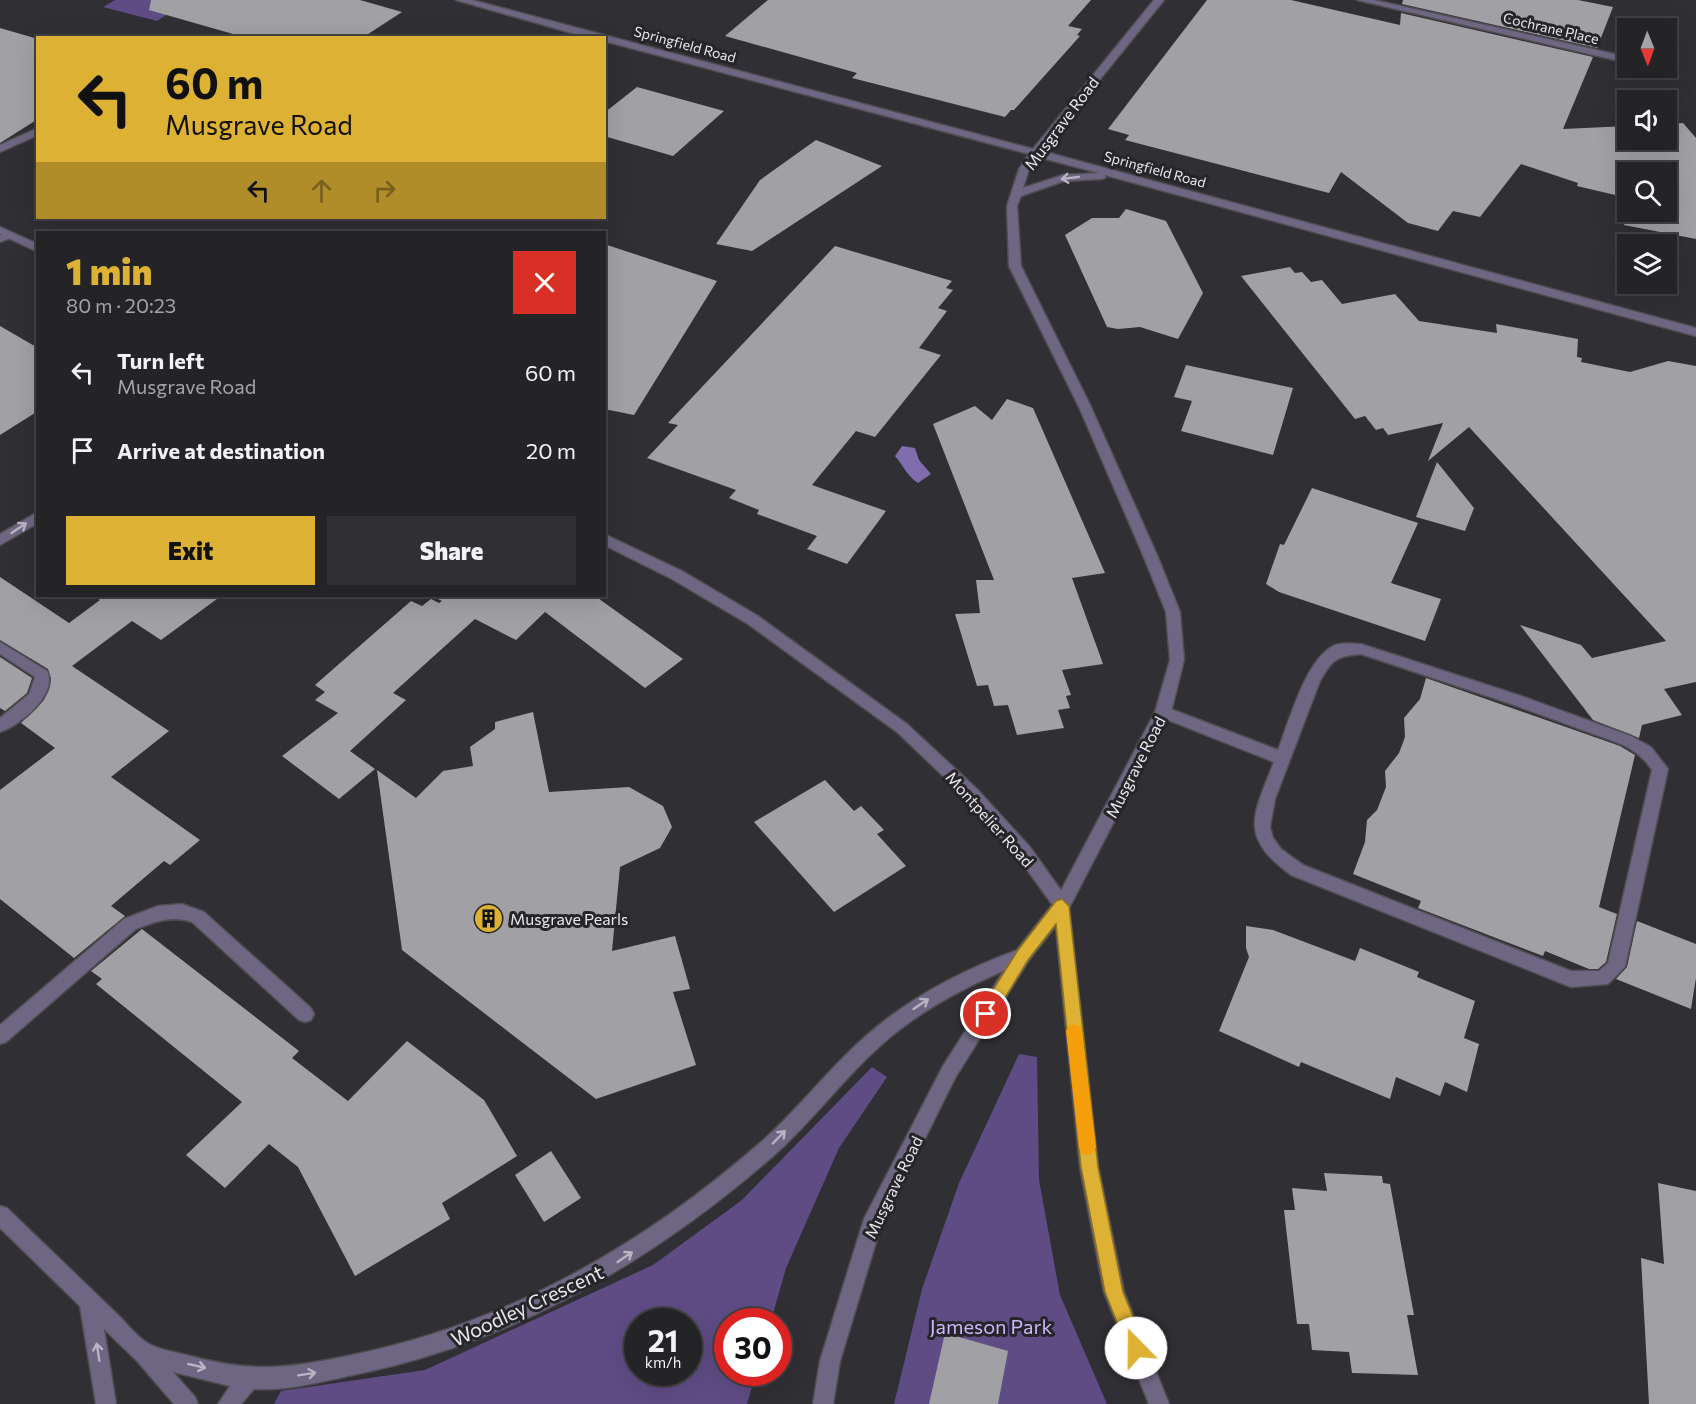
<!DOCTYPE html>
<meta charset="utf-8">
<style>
:root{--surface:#242326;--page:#302f32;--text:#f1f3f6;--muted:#a3a4a7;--line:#414043;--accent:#ddb133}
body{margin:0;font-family:Commissioner,sans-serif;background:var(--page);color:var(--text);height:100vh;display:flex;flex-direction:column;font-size:22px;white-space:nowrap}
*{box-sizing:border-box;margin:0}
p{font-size:20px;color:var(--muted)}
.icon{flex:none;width:33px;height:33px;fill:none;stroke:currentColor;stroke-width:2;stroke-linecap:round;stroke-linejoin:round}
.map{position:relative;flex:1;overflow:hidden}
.side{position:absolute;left:36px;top:231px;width:570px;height:366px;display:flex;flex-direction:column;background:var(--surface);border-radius:0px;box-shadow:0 6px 24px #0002,0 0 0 2px var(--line)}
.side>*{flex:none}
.guide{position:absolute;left:36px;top:36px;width:570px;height:183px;border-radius:0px;box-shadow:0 6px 24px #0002,0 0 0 2px var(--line);background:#ddb133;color:#111;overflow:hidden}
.needle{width:39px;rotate:179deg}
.tools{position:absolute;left:1617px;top:18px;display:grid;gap:12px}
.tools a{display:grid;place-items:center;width:60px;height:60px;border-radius:0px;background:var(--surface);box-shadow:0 6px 24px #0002,0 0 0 2px var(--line);font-size:30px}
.speed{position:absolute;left:624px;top:1308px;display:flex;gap:12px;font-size:30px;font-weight:700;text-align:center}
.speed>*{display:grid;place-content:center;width:78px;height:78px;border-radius:50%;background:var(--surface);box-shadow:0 6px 24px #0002,0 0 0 2px var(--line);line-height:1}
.speed small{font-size:15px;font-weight:400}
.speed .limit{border:9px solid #d22;background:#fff;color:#111}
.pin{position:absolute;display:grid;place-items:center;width:51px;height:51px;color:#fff;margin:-26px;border:3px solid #fff;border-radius:50%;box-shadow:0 2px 6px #0007}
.me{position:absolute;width:66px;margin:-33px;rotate:338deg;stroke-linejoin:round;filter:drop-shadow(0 0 4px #0008)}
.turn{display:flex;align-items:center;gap:21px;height:126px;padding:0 30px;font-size:27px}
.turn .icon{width:78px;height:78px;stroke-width:2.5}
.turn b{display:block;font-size:42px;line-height:51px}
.lanes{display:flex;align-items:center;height:57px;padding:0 30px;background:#0003;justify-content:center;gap:30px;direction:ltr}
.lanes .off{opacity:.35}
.round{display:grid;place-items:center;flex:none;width:63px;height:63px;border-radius:0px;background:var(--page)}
.headline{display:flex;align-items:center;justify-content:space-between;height:102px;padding:0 30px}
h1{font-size:36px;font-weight:800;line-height:45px;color:var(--accent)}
.action{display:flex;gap:12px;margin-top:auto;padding:12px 30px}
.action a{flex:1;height:69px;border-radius:0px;background:var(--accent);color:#111;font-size:24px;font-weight:800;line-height:69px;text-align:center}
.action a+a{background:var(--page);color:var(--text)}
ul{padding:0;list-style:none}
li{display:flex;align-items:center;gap:18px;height:78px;padding:0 30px}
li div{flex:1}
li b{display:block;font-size:22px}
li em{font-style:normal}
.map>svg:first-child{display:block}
.green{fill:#5f4c85;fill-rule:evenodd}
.water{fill:#816cad}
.building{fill:#a1a0a5}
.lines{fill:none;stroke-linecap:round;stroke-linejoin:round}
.service-casing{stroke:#4e4d51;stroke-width:3}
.minor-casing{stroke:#4e4d51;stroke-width:3}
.tertiary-casing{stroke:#4e4d51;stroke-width:3}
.service{fill:#6e6682;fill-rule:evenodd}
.minor{fill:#6e6682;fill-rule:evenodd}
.tertiary{fill:#6e6682;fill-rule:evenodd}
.oneway{stroke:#b8b4c2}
.route{fill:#ddb133;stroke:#907321;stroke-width:1.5}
.slow{fill:#f59e0b}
.labels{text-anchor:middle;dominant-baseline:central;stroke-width:6;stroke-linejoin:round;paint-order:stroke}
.far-street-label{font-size:14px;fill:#e9e8ec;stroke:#262529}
.street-label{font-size:16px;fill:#e9e8ec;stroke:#262529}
.poi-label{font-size:16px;fill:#e9e8ec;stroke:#262529;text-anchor:start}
.near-street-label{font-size:20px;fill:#e9e8ec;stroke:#262529}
.near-park-label{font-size:20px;fill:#ccb6ff;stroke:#262529}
</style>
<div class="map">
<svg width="1696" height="1404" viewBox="0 0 1696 1404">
<rect width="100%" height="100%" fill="#302f33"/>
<!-- green -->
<g class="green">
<polygon points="115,0 189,0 157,21 103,7"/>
<polygon points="1019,1054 1037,1057 1039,1180 1060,1295 1107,1404 894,1404 922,1289 959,1183"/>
<path d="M872,1067L887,1077L839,1148L786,1268L771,1321L728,1322V1372L756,1373L747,1404H274L281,1391L425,1370L653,1265L742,1200ZM638,1322H688V1372H638Z"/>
</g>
<!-- water -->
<path class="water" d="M902,446L915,448L919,460L931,474L918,483C907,476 903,465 895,456Z"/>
<!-- building -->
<g class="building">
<polygon points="151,0 360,0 402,12 362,38 247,38 149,10"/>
<polygon points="768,0 1091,0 1068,26 1082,29 1077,35 1080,36 1014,110 1011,110 1005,117 852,78 857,73 725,36"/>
<polygon points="1207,0 1291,0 1400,25 1401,13 1593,57 1563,129 1628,126 1628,140 1666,140 1666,124 1683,123 1696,138 1696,239 1624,225 1629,212 1666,212 1666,172 1628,172 1628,198 1577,186 1578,183 1521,164 1480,217 1453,211 1438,231 1408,223 1341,172 1329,193 1125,140 1129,135 1108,129"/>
<polygon points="1403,0 1578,0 1613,7 1597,48 1402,4"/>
<polygon points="0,28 38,39 38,119 0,143"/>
<polygon points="637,87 724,111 673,156 604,136 604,113"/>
<polygon points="816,140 882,166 752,251 716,244 760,180"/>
<polygon points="1126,209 1166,221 1203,293 1178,339 1140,327 1118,329 1107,327 1065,235 1092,218 1119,218"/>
<polygon points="604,244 717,281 634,415 604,409"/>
<polygon points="835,246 952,281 946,288 953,290 938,308 947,311 919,348 941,355 875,437 856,431 812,485 886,511 847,564 807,549 817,536 757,514 759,510 729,498 736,490 647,458 678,425 668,423"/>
<polygon points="1290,267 1295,273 1302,272 1311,282 1322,280 1342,304 1395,294 1419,321 1497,333 1496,324 1578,339 1577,357 1582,358 1581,362 1630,372 1668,361 1696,366 1696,682 1664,689 1682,715 1642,725 1639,738 1593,720 1520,625 1581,645 1592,658 1666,641 1469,427 1428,461 1443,423 1388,435 1383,428 1376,430 1365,416 1355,419 1241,276"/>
<polygon points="0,326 38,348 38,411 0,435"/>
<polygon points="1186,365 1293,388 1273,455 1181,431 1192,401 1174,397"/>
<polygon points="1007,399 1033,408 1105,573 1072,578 1103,664 1062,670 1071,695 1066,696 1070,708 1058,710 1064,728 1017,735 1008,705 994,706 988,685 977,686 955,614 980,613 976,580 994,580 933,424 975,406 992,420"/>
<polygon points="1437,462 1474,508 1465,531 1416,517"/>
<polygon points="1312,488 1418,523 1391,583 1441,599 1425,641 1279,592 1266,584 1280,544 1284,545"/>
<polygon points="0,577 69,623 100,600 93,596 221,596 161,640 132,621 72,666 169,731 111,777 200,840 170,865 164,861 111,906 125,916 74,958 0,899 0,790 55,748 21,723 44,700 51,679 48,669 0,640"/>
<polygon points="432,596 595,596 683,659 645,688 545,612 516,640 475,619 393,693 406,700 350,751 375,769 339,799 282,756 338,713 315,700 325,692 315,685 411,601 422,606 431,599 439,603 442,601"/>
<polygon points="0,657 32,678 27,693 5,711 0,708"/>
<polygon points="1426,678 1620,746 1635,755 1599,907 1617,914 1606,962 1598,969 1589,969 1545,951 1543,956 1418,908 1421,901 1353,874 1365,842 1367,820 1377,810 1386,787 1385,771 1399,753 1405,737 1404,718 1420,699"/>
<polygon points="533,712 549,792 629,787 663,806 672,827 660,848 620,867 612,951 675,936 690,989 673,992 696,1065 596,1099 402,950 377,770 416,798 443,771 473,766 470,747 495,729 495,722"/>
<polygon points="825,780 854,811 861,806 884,830 877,834 906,866 834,912 754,822"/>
<polygon points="1637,921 1696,944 1696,978 1691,1009 1616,979 1627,967"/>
<polygon points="1246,926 1273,930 1355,961 1360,948 1419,972 1417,977 1475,1001 1464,1038 1479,1044 1467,1092 1445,1082 1440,1096 1396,1077 1390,1099 1301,1062 1299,1067 1219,1031 1249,957 1246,948"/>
<polygon points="142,929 299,1051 292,1058 348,1101 407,1041 484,1100 517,1156 442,1203 450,1219 355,1276 298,1167 269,1144 225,1188 186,1155 242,1102 96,984 102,979 91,971"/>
<polygon points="551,1151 581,1198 544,1222 515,1175"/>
<polygon points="1324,1173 1382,1176 1383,1183 1390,1184 1414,1315 1407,1315 1418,1375 1352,1373 1349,1352 1312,1350 1309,1324 1297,1324 1284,1210 1295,1210 1292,1188 1327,1191"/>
<polygon points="1658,1183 1696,1191 1696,1404 1649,1404 1641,1258 1664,1264"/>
<polygon points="945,1333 1008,1351 998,1404 929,1404"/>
</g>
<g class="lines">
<defs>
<g id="service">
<polygon points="38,128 38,135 0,152 0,145"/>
<polygon points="9,232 13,233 13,237 0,242 0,235"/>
<path d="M0,642L47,671C59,694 19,726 0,732V718L29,694L35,677L0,654Z"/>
<path d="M1361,644L1521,696L1631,736L1651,747L1668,769L1625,967L1608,984L1571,987L1291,875C1238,836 1253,816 1274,762L1158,716L1155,712L1158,708L1163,706L1278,750C1289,722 1305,661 1333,646C1340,642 1353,644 1361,644ZM1361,654L1511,704L1621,744C1634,750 1644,758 1652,770L1608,963L1599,971H1571L1303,865L1281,849L1273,838L1270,827L1275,799L1320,681C1332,660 1336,656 1361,654Z"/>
<path d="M182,904L204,912L311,1008L314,1014L311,1020L305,1022L299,1020L192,922C172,915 155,922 136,929L6,1042L0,1044V1025L124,919L158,906Z"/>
</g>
<g id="minor">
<polygon points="1357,0 1374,0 1628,57 1628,63"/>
<polygon points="0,227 38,244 38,252 0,234"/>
<polygon points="38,512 38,523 0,545 0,534"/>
<polygon points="604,534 682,571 758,616 907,724 977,789 1030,847 1068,900 1098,1167 1124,1292 1169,1404 1149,1404 1104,1292 1080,1167 1054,907 1018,857 965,797 897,732 748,624 672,579 604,545"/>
<path d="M1023,948L1029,950L1032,955L1029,960C975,982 923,1007 880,1046C841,1081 811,1123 772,1157C650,1263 512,1343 353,1375C320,1382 287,1391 254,1389L241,1404H218L230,1386L173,1372L195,1397L198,1404H174L137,1361L104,1329L116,1404H96L80,1306L0,1228V1206L7,1208C43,1243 80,1278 116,1313C126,1322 138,1339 151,1345C161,1350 175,1352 186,1355C252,1373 286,1369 352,1355C506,1324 642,1246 760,1143C798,1110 828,1069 866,1036C911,996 967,968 1023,948Z"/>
</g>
<path id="tertiary" d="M456,0H472L1033,149L1154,0H1164L1042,151L1696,328V336L1105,175V178L1101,179L1064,181L1021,196L1017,206L1021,266L1091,407L1157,555L1180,612L1184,660L1171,712L1068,910L1029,960L955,1078L880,1229L840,1361L833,1404H813L820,1361L864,1219L943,1066L1017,950L1056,900L1155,712L1170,660L1166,612L1143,555L1079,407L1009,266L1007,206L1019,169L1029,154L604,41V38H589ZM1038,157L1099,173L1063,175L1023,188L1029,169Z"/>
</defs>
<!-- service casing -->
<use href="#service" class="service-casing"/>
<!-- minor casing -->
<use href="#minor" class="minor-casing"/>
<!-- tertiary casing -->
<use href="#tertiary" class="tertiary-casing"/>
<!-- service -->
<use href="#service" class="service"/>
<!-- minor -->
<use href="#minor" class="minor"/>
<!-- tertiary -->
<use href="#tertiary" class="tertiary"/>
</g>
<!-- one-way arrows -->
<defs><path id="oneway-shaft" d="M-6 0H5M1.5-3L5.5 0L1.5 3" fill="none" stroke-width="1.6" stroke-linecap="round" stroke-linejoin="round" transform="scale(1.5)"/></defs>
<g class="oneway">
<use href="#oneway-shaft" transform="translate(1070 178) rotate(173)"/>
<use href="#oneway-shaft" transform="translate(19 528) rotate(-34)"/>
<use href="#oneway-shaft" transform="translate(921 1004) rotate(-34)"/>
<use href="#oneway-shaft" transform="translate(779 1137) rotate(-46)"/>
<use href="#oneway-shaft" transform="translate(625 1257) rotate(-34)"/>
<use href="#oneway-shaft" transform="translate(98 1352) rotate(-99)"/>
<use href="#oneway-shaft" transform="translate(197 1366) rotate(13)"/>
<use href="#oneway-shaft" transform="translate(307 1374) rotate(-9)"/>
</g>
<!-- route -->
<polygon class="route" points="1062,899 1069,906 1098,1167 1123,1292 1146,1348 1143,1355 1136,1357 1130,1355 1105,1292 1081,1167 1056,924 1028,960 992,1019 986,1021 980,1019 978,1014 1018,950 1056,901"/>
<!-- slow -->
<polygon class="slow" points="1074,1024 1080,1026 1082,1031 1096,1147 1093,1153 1087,1155 1081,1153 1079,1147 1066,1031 1069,1026"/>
<!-- icons -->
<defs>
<symbol id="building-disc" viewBox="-11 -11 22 22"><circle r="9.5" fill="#ddb133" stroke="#262529"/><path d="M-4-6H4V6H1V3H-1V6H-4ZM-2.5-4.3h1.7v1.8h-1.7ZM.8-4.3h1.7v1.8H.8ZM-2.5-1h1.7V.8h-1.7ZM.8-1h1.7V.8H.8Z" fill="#111"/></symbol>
</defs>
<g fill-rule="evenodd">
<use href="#building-disc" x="472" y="902" width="33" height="33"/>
</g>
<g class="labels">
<!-- far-street labels -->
<g class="far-street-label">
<text transform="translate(1551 28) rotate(13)">Cochrane Place</text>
<text transform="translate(685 44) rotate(15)">Springfield Road</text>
<text transform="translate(1155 169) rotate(15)">Springfield Road</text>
</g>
<!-- street labels -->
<g class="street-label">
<text transform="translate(1061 123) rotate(-53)">Musgrave Road</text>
<text transform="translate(1135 767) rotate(-63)">Musgrave Road</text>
<text transform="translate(990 819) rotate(48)">Montpelier Road</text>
<text transform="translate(893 1187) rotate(-64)">Musgrave Road</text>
</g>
<!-- poi labels -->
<g class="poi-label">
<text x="510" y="918">Musgrave Pearls</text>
</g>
<!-- near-street labels -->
<g class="near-street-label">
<text transform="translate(527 1305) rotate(-25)">Woodley Crescent</text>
</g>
<!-- near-park labels -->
<g class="near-park-label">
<text x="991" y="1326">Jameson Park</text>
</g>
</g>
</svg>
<div class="tools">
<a><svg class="needle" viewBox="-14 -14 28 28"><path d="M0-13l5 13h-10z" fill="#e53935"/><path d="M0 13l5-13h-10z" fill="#a3a4a7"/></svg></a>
<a><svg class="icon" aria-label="sound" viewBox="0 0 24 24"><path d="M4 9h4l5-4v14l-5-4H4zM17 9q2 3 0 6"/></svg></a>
<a><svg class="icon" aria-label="search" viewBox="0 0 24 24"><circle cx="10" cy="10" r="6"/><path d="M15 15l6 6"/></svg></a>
<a><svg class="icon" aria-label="layers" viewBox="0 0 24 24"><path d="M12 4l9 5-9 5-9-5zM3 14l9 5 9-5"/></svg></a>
</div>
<div class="speed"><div>21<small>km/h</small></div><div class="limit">30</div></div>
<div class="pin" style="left:986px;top:1014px;background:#d93025"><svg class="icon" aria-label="arrive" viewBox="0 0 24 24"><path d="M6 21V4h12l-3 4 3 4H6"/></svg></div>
<svg class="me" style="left:1136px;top:1348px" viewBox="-20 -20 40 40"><circle r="19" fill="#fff"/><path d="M0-13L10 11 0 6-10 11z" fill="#ddb133"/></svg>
<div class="guide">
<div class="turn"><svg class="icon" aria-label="left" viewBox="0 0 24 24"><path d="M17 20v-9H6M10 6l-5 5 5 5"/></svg><div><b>60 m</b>Musgrave Road</div></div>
<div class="lanes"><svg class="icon" aria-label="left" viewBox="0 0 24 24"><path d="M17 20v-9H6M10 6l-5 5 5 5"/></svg><svg class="icon off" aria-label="ahead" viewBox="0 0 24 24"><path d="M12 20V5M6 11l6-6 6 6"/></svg><svg class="icon off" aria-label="right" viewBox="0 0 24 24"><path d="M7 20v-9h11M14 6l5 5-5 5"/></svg></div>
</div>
<section class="side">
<div class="headline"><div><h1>1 min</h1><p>80 m · 20:23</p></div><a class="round" style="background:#d93025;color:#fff"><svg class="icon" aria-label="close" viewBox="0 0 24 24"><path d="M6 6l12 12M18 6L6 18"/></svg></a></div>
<ul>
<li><svg class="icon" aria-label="left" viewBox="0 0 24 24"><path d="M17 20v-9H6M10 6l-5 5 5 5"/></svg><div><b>Turn left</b><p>Musgrave Road</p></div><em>60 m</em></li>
<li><svg class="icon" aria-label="arrive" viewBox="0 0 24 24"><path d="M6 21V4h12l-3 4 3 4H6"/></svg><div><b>Arrive at destination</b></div><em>20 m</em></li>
</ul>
<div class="action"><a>Exit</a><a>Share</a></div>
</section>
</div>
